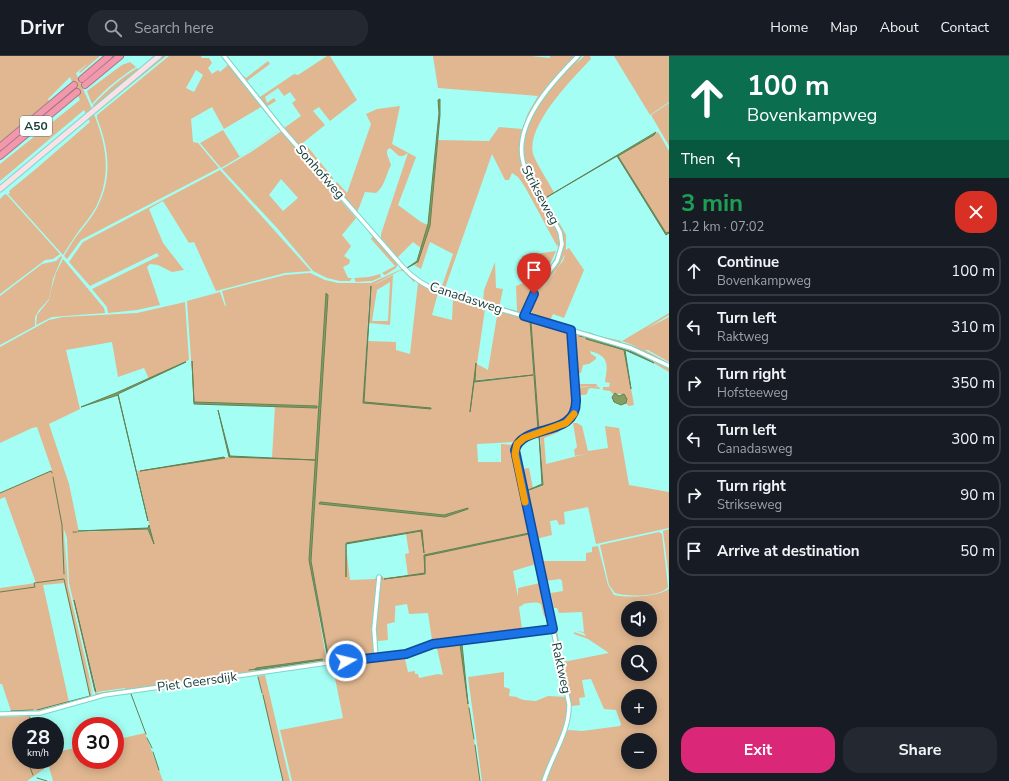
<!DOCTYPE html>
<meta charset="utf-8">
<style>
:root{--surface:#171b24;--page:#242831;--text:#f1f3f6;--muted:#9ea1a6;--line:#363941;--accent:#db2777}
body{margin:0;font-family:"Nunito Sans",sans-serif;background:var(--page);color:var(--text);height:100vh;display:flex;flex-direction:column;font-size:15px;white-space:nowrap}
*{box-sizing:border-box;margin:0}
p{font-size:13px;color:var(--muted)}
.icon{flex:none;width:22px;height:22px;fill:none;stroke:currentColor;stroke-width:2;stroke-linecap:round;stroke-linejoin:round}
.map{position:relative;flex:1;overflow:hidden}
.sheet{display:flex;flex-direction:column;background:var(--surface);width:340px}
.sheet>*{flex:none}
.hud{background:#0b6e4f;color:#fff;overflow:hidden}
.tools{position:absolute;left:621px;top:545px;display:grid;gap:8px}
.tools a{display:grid;place-items:center;width:36px;height:36px;border-radius:50%;background:var(--surface);box-shadow:0 2px 10px #0003;font-size:20px}
.speed{position:absolute;left:12px;top:661px;display:flex;gap:8px;font-size:20px;font-weight:700;text-align:center}
.speed>*{display:grid;place-content:center;width:52px;height:52px;border-radius:50%;background:var(--surface);box-shadow:0 2px 10px #0003;line-height:1}
.speed small{font-size:10px;font-weight:400}
.speed .limit{border:6px solid #d22;background:#fff;color:#111}
.pin{position:absolute;display:grid;place-items:center;width:34px;height:34px;color:#fff;margin:-41px -17px;border-radius:50% 50% 50% 0;rotate:-45deg;box-shadow:0 0 4px #0007}
.pin .icon{rotate:45deg}
.me{position:absolute;width:44px;margin:-22px;rotate:82deg;stroke-linejoin:round;filter:drop-shadow(0 0 3px #0008)}
.turn{display:flex;align-items:center;gap:14px;height:84px;padding:0 12px;font-size:18px}
.turn .icon{width:52px;height:52px;stroke-width:2.5}
.turn b{display:block;font-size:28px;line-height:34px}
.then{display:flex;align-items:center;height:38px;padding:0 12px;background:#0003;gap:8px;font-size:15px}
.round{display:grid;place-items:center;flex:none;width:42px;height:42px;border-radius:16px;background:var(--page)}
.headline{display:flex;align-items:center;justify-content:space-between;height:68px;padding:0 12px}
h1{font-size:24px;font-weight:700;line-height:30px;color:#1e9e55}
.action{display:flex;gap:8px;margin-top:auto;padding:8px 12px}
.action a{flex:1;height:46px;border-radius:16px;background:var(--accent);color:#fff;font-size:16px;font-weight:700;line-height:46px;text-align:center}
.action a+a{background:var(--page);color:var(--text)}
ul{padding:0;list-style:none}
li{display:flex;align-items:center;gap:12px;height:50px;margin:0 8px 6px;padding:0 4px;border:2px solid var(--line);border-radius:16px}
li div{flex:1}
li b{display:block;font-size:15px}
li em{font-style:normal}
header{display:flex;align-items:center;gap:24px;box-sizing:border-box;height:56px;padding:0 20px;background:var(--surface);border-bottom:1px solid var(--line)}
header strong{font-size:19px}
nav{display:flex;gap:22px;margin-inline-start:auto;font-size:14px}
.search{width:280px;height:36px;background:var(--page);display:flex;align-items:center;gap:10px;box-sizing:border-box;padding:0 14px;border-radius:16px;color:var(--muted);font-size:15px}
main{display:flex;flex:1;min-height:0}
.map>svg:first-child{display:block}
.green{fill:#e0b790;fill-rule:evenodd}
.water{fill:#859e5f;stroke:#638153}
.lines{fill:none;stroke-linecap:round;stroke-linejoin:round}
.stream{stroke:#638153;stroke-width:1}
.street-casing{stroke:#7bd5ca;stroke-width:5.5}
.secondary-casing{stroke:#7bd5ca;stroke-width:7}
.highway-casing{stroke:#a57883;stroke-width:8}
.street{stroke:#fff;stroke-width:3.5}
.secondary{stroke:#fbe0e6;stroke-width:5}
.highway{stroke:#f398ac;stroke-width:6}
.route-casing{stroke:#114b97;stroke-width:10}
.route{stroke:#1a73e8;stroke-width:7}
.slow{stroke:#f59e0b;stroke-width:7}
.labels{text-anchor:middle;dominant-baseline:central;stroke-width:4;stroke-linejoin:round;paint-order:stroke}
.shield{fill:#fff;stroke:#5b7674;stroke-width:1}
.shield-label{font-size:12px;font-weight:bold;fill:#153c38}
.street-label{font-size:13px;fill:#153c38;stroke:#fff}
</style>
<header>
<strong>Drivr</strong>
<div class="search"><svg class="icon" aria-label="search" viewBox="0 0 24 24"><circle cx="10" cy="10" r="6"/><path d="M15 15l6 6"/></svg>Search here</div>
<nav><a>Home</a><a>Map</a><a>About</a><a>Contact</a></nav>
</header>
<main>
<div class="map">
<svg width="669" height="725" viewBox="0 0 669 725">
<rect width="100%" height="100%" fill="#a4fef3"/>
<!-- green -->
<g class="green">
<path d="M0,0H100L80,17L79,16L88,7L76,17C95,61 120,103 96,151C91,160 84,168 78,176C73,183 68,191 63,199L8,138L10,137L9,135L37,112L90,66L84,54L0,125V108L80,44L70,21L48,43L49,45L0,86Z"/>
<polygon points="162,0 166,0 96,57 95,55"/>
<path d="M169,0H201L202,2H209L212,7L208,12L212,18L218,14L220,16L229,8L247,31V33H249L270,60V62L261,51L224,73L212,51L191,63L193,86L198,87L219,112L81,184L67,203L64,200C69,192 73,184 79,177C84,170 90,164 94,157C113,125 110,95 97,62V59ZM196,14L203,19L194,36L186,32Z"/>
<polygon points="327,0 330,0 357,44 330,65 319,51 313,55 325,69 299,90 268,54 269,53 284,72 301,60 292,47 296,44 290,36 284,40 278,32 265,41 267,47 274,42 276,45 266,51 242,21 244,20 246,22 268,5 270,8 247,25 260,41 294,18 298,19"/>
<path d="M433,0H531L550,2V0H573L574,3L557,19L534,51L521,88L520,100L523,111L558,176L561,187L558,203L533,238L524,255L522,257L502,253L503,251L517,255L516,230L526,226L522,200L556,195L551,206L529,239C538,226 558,206 558,189L557,190L525,131L518,121L512,117L509,124H505L492,98L445,232L441,234L423,227L425,226L441,233L453,198L430,186L421,213L414,209L417,208L430,170L438,84L489,85L499,71L522,73L528,57L538,40L438,32Z"/>
<path d="M579,0H582L576,8L584,0H590L591,3C573,22 526,69 533,98C536,107 549,127 554,136L546,143L566,179V194L569,192L584,214L564,262L553,258L550,265L532,259C529,245 554,217 563,205L565,199L564,200C556,219 537,236 528,254H530V259L568,270L567,272L531,261C518,251 555,215 560,203C563,196 563,189 563,182L526,112L522,98L524,83L533,57L551,29Z"/>
<polygon points="614,0 669,0 669,46 650,59"/>
<path d="M130,6L136,11C120,21 105,33 92,48L87,35L122,9Z"/>
<path d="M137,12L139,14L94,52L93,49C106,35 121,22 137,12Z"/>
<polygon points="669,47 669,90 651,59"/>
<path d="M400,50L392,88L416,101L398,149L421,166L428,169L421,192L413,186L398,201H396L373,175H374L397,200L381,182V178L408,97L403,100H399L390,92L387,94V98L391,109C386,118 385,130 376,137L365,136L357,157L333,130L337,126L347,137L371,68L366,58L377,53Z"/>
<path d="M271,64H273L279,71C279,73 279,74 277,76L246,97L221,112L200,87L223,74L240,101L278,75L279,73Z"/>
<path d="M280,76H283L316,114L317,117H319L371,177L370,179L369,175L335,137H334L356,162L342,179L351,190L344,200L350,204L349,208L343,211L348,222H352L350,225H340L327,222L313,215L278,173L222,113L251,96ZM281,123L298,142L283,155L269,139Z"/>
<polygon points="658,76 669,95 669,176 666,178 618,100"/>
<polygon points="307,90 333,122 331,126 330,126 302,93 304,94"/>
<polygon points="220,114 311,215 285,217 216,235 194,186 189,187 163,145 149,153 163,187 184,214 172,216 158,209 150,208 147,211 160,249 137,254 108,257 107,251 92,233 159,200 157,197 90,230 69,206 83,186"/>
<polygon points="5,138 7,139 60,198 53,203 45,204 0,238 0,143"/>
<polygon points="373,179 398,207 396,212 385,219 382,217 395,210 371,183"/>
<polygon points="61,200 62,201 53,223 49,243 39,254 35,261 35,270 0,289 0,240 42,208 56,205"/>
<polygon points="63,203 104,252 105,257 52,261 36,269 37,259 49,244 51,234 56,217"/>
<polygon points="495,206 496,232 503,233 499,252 471,244 471,242 483,245 484,234"/>
<path d="M402,213L415,225L414,226L403,215L399,216L402,215L401,214L375,228H376L393,219L390,269L369,267L370,231L363,347L401,350L364,346L368,285L396,286V294L410,298L418,227L432,234L446,239V240L438,237L432,259L452,264L453,243L449,241V239L495,253V255L485,253L470,356L474,326L533,319L475,324L477,308L488,314L498,254L563,273L567,276L570,280L575,348L573,356L571,360L563,367L525,381L515,386L477,388L478,406H501V388L515,389L514,400L537,506L536,508L513,515L518,541V532L540,527L547,558L540,525H541L551,569L550,571L541,573L549,571L548,562L544,560L541,548C535,545 529,547 523,548V549L519,551L522,573H527V575L435,586L424,589V587L432,584L428,557L409,558L407,548L395,550C396,556 394,561 395,566L387,568L388,584L378,585L377,582L378,587L375,588V573L381,520H383L382,523L383,522L425,518V500L529,478L530,479L529,474V477L424,499L425,517L408,520L405,498L409,497L406,478L421,475L424,496L421,474L345,487L346,521V491L350,524L375,523L376,521L378,520L373,574L374,595L372,600L107,638L96,641L69,527L67,482L64,473L66,526L65,484L68,530L94,641L88,621L92,639L90,640L64,527L43,529L69,646L40,654L11,655L2,628H0V532L36,527L5,441L0,443V437L52,414L37,371L32,372L0,387V291L49,264L63,261L137,257L185,246L189,304L149,323L144,312L118,321L112,286L66,294L80,353L49,368L69,428L79,476L148,473L150,474L154,488L137,415L229,401L315,404L272,402L275,350L316,352V350L194,346L187,245L220,236L225,250H226L222,235L285,219L310,217L325,224L338,227H371ZM390,226L388,265H372L377,234ZM326,237L328,239L311,505L313,523L309,504ZM530,265L531,266L538,375V374ZM320,446L444,459L468,452V453L445,461L320,448H319ZM313,525H315L328,599V603L326,602ZM74,544L97,636L125,632V633L97,637L96,635ZM322,603H323L322,604L255,614L256,612Z"/>
<polygon points="380,218 381,221 372,225 356,226 354,222 369,221"/>
<polygon points="669,257 669,259 646,273 669,261 669,306 648,294 645,294 669,307 669,309 645,297 624,289 624,287 638,291 622,285 619,287 589,278 589,276 599,280 622,285"/>
<path d="M575,278L638,296L669,312V316L638,298L612,289L585,282L624,294L634,349L629,350L625,347L622,338H613L610,335L603,334V331H609L610,327L605,326C608,308 609,300 590,295L591,298L596,301V303L589,308L583,309L581,317H577L575,316L573,280Z"/>
<polygon points="576,328 577,328 577,332 594,330 578,331 578,328 596,328 598,330 594,330 599,331 600,333 590,332 588,334 587,338 584,339 578,339 578,354 577,353"/>
<path d="M573,367H577L582,370L588,395L608,392L605,370L619,372L629,429L669,436V472L596,488L588,451L564,456L565,468L559,469L557,464L550,465L552,479L536,483L540,497L537,495L517,403H518L521,413L529,412L533,432L526,435L543,430L540,379C529,385 518,382 518,400C508,383 551,373 562,369V370L558,373L559,376L544,382L546,408L589,397L575,400L574,394L577,391Z"/>
<polygon points="669,473 669,522 663,475"/>
<path d="M659,476L662,478L668,531C661,541 626,541 615,537L609,529L600,489Z"/>
<path d="M598,490L608,529L614,539C628,542 657,541 669,533V725H545L566,675L569,674L582,675L620,670L621,668L616,654L604,653L591,623L582,624L585,641L579,642L580,649L572,650L570,649L556,575H569H557L563,606L609,597L588,583L574,578V576L586,580L584,577L576,575L584,576L582,556L559,557L557,552H554L551,537L563,535L562,525L560,523L546,525L547,532H545L538,500L540,499L542,505H586V497L592,496V491ZM628,552H650V574H628ZM628,596H650V618H628ZM628,640H650V662H628ZM628,684H650V706H628Z"/>
<polygon points="537,576 538,577 490,584 484,584 476,586 477,585 462,587 460,588 480,725 292,725 280,674 343,662 333,612 336,607 404,599 408,616 415,615 415,618 418,618 419,622 438,618 443,619 436,588"/>
<polygon points="504,616 504,631 510,633 509,640 517,641 518,642 524,644 536,645 548,640 566,641 568,648 567,664 544,725 482,725 468,621"/>
<polygon points="265,619 287,713 290,725 283,725 258,620"/>
<polygon points="30,660 31,670 21,670 21,704 42,704 44,713 27,725 0,725 0,661"/>
<polygon points="145,677 163,725 53,725 47,704 55,704 55,696 81,691 81,704 115,704 115,684"/>
</g>
<!-- water -->
<g class="water">
<polygon points="440,43 440,59 430,170 418,206 407,212 417,205 428,168 439,57 438,44"/>
<polygon points="656,76 654,79 618,100 666,177 669,176 669,177 666,179 617,100 547,141"/>
<polygon points="371,230 364,346 365,346 431,352 431,353 363,347"/>
<polygon points="326,237 328,239 311,505 328,599 328,603 309,504"/>
<polygon points="530,265 531,266 539,375 538,374"/>
<polygon points="586,281 638,298 654,307 625,294 631,333 624,294 586,283"/>
<polygon points="192,305 194,346 317,350 317,352 194,348"/>
<polygon points="185,306 186,306 118,338 148,465 118,339 81,351 116,337"/>
<polygon points="476,307 475,325 533,319 474,326 470,356"/>
<polygon points="615,337 619,340 624,338 627,343 626,347 621,349 614,346 612,341"/>
<polygon points="218,354 230,400 315,404 229,401"/>
<polygon points="539,379 543,429 526,435 542,428"/>
<polygon points="224,401 225,402 140,415"/>
<polygon points="521,440 530,479 529,478 425,500 425,518 384,523 425,517 424,499 529,477"/>
<polygon points="320,446 444,459 468,452 468,453 445,461 320,448 319,448"/>
<polygon points="149,469 154,488 148,473 78,475 148,472"/>
<polygon points="422,474 424,497 421,475 346,488 346,521 346,487"/>
<polygon points="74,544 96,636 95,635"/>
<polygon points="477,585 476,586 462,588 468,648 460,588 462,587"/>
<polygon points="322,603 323,604 322,604 255,614 256,612"/>
</g>
<g class="lines">
<!-- stream -->
<g class="stream">
<polyline points="579,280 584,281"/>
<polyline points="53,421 62,469 64,518"/>
<polyline points="0,437 51,415 52,417"/>
<polyline points="73,476 77,476"/>
<polyline points="382,523 382,522"/>
<polyline points="0,536 35,531 34,527 64,523 90,640 37,654"/>
<polyline points="540,577 543,576"/>
<polyline points="249,614 256,613"/>
<polyline points="258,621 262,637"/>
<polyline points="131,638 146,678"/>
<polyline points="263,639 283,725"/>
<polyline points="469,652 474,683"/>
<polyline points="11,655 33,654"/>
<polyline points="22,670 29,666 30,661"/>
<polyline points="21,671 19,673 21,678"/>
<polyline points="147,682 152,692"/>
<polyline points="475,689 480,725"/>
<polyline points="153,696 159,714"/>
<polyline points="27,704 33,719"/>
<polyline points="37,722 47,725"/>
</g>
<defs>
<g id="street">
<path d="M224,0L282,73L402,210C413,222 424,230 439,235L631,292L669,310"/>
<path d="M524,260L533,238L557,205L562,188L560,176L525,112C509,71 552,26 578,0"/>
<polyline points="376,600 374,573 379,521"/>
<polyline points="0,658 40,657 104,639 376,600 406,598 433,588 553,573"/>
<path d="M544,725C552,699 570,675 569,648L516,401C510,366 577,385 576,344L571,274"/>
</g>
<polyline id="secondary" points="0,133 159,0"/>
<g id="highway">
<polyline points="82,23 109,0"/>
<polyline points="85,29 120,0"/>
<polyline points="0,91 74,29"/>
<polyline points="0,100 77,36"/>
</g>
</defs>
<!-- street casing -->
<use href="#street" class="street-casing"/>
<!-- secondary casing -->
<use href="#secondary" class="secondary-casing"/>
<!-- highway casing -->
<use href="#highway" class="highway-casing"/>
<!-- street -->
<use href="#street" class="street"/>
<!-- secondary -->
<use href="#secondary" class="secondary"/>
<!-- highway -->
<use href="#highway" class="highway"/>
</g>
<g class="lines">
<defs>
<path id="route" d="M346,605L406,598L433,588L553,573L515,394C523,366 577,383 576,344L571,274L524,260L534,238"/>
</defs>
<!-- route casing -->
<use href="#route" class="route-casing"/>
<!-- route -->
<use href="#route" class="route"/>
<!-- slow -->
<polyline class="slow" points="525,446 515,398 517,388 524,382 566,367 574,358"/>
</g>
<g class="labels">
<!-- shield labels -->
<rect class="shield" x="20" y="60" width="32" height="20" rx="3"/>
<g class="shield-label">
<text x="36" y="70">A50</text>
</g>
<!-- street labels -->
<g class="street-label">
<text transform="translate(320 116) rotate(49)">Sonhofweg</text>
<text transform="translate(540 139) rotate(62)">Strikseweg</text>
<text transform="translate(466 242) rotate(18)">Canadasweg</text>
<text transform="translate(561 612) rotate(78)">Raktweg</text>
<text transform="translate(197 626) rotate(-8)">Piet Geersdijk</text>
</g>
</g>
</svg>
<div class="tools">
<a><svg class="icon" aria-label="sound" viewBox="0 0 24 24"><path d="M4 9h4l5-4v14l-5-4H4zM17 9q2 3 0 6"/></svg></a>
<a><svg class="icon" aria-label="search" viewBox="0 0 24 24"><circle cx="10" cy="10" r="6"/><path d="M15 15l6 6"/></svg></a>
<a>+</a>
<a>−</a>
</div>
<div class="speed"><div>28<small>km/h</small></div><div class="limit">30</div></div>
<div class="pin" style="left:534px;top:238px;background:#d93025"><svg class="icon" aria-label="arrive" viewBox="0 0 24 24"><path d="M6 21V4h12l-3 4 3 4H6"/></svg></div>
<svg class="me" style="left:346px;top:605px" viewBox="-20 -20 40 40"><circle r="17" fill="#1a73e8" stroke="#fff" stroke-width="3"/><path d="M0-11L8 9 0 5-8 9z" fill="#fff"/></svg>
</div>
<section class="sheet">
<div class="hud">
<div class="turn"><svg class="icon" aria-label="ahead" viewBox="0 0 24 24"><path d="M12 20V5M6 11l6-6 6 6"/></svg><div><b>100 m</b>Bovenkampweg</div></div>
<div class="then">Then<svg class="icon" aria-label="left" viewBox="0 0 24 24"><path d="M17 20v-9H6M10 6l-5 5 5 5"/></svg></div>
</div>
<div class="headline"><div><h1>3 min</h1><p>1.2 km · 07:02</p></div><a class="round" style="background:#d93025;color:#fff"><svg class="icon" aria-label="close" viewBox="0 0 24 24"><path d="M6 6l12 12M18 6L6 18"/></svg></a></div>
<ul>
<li><svg class="icon" aria-label="ahead" viewBox="0 0 24 24"><path d="M12 20V5M6 11l6-6 6 6"/></svg><div><b>Continue</b><p>Bovenkampweg</p></div><em>100 m</em></li>
<li><svg class="icon" aria-label="left" viewBox="0 0 24 24"><path d="M17 20v-9H6M10 6l-5 5 5 5"/></svg><div><b>Turn left</b><p>Raktweg</p></div><em>310 m</em></li>
<li><svg class="icon" aria-label="right" viewBox="0 0 24 24"><path d="M7 20v-9h11M14 6l5 5-5 5"/></svg><div><b>Turn right</b><p>Hofsteeweg</p></div><em>350 m</em></li>
<li><svg class="icon" aria-label="left" viewBox="0 0 24 24"><path d="M17 20v-9H6M10 6l-5 5 5 5"/></svg><div><b>Turn left</b><p>Canadasweg</p></div><em>300 m</em></li>
<li><svg class="icon" aria-label="right" viewBox="0 0 24 24"><path d="M7 20v-9h11M14 6l5 5-5 5"/></svg><div><b>Turn right</b><p>Strikseweg</p></div><em>90 m</em></li>
<li><svg class="icon" aria-label="arrive" viewBox="0 0 24 24"><path d="M6 21V4h12l-3 4 3 4H6"/></svg><div><b>Arrive at destination</b></div><em>50 m</em></li>
</ul>
<div class="action"><a>Exit</a><a>Share</a></div>
</section>
</main>
